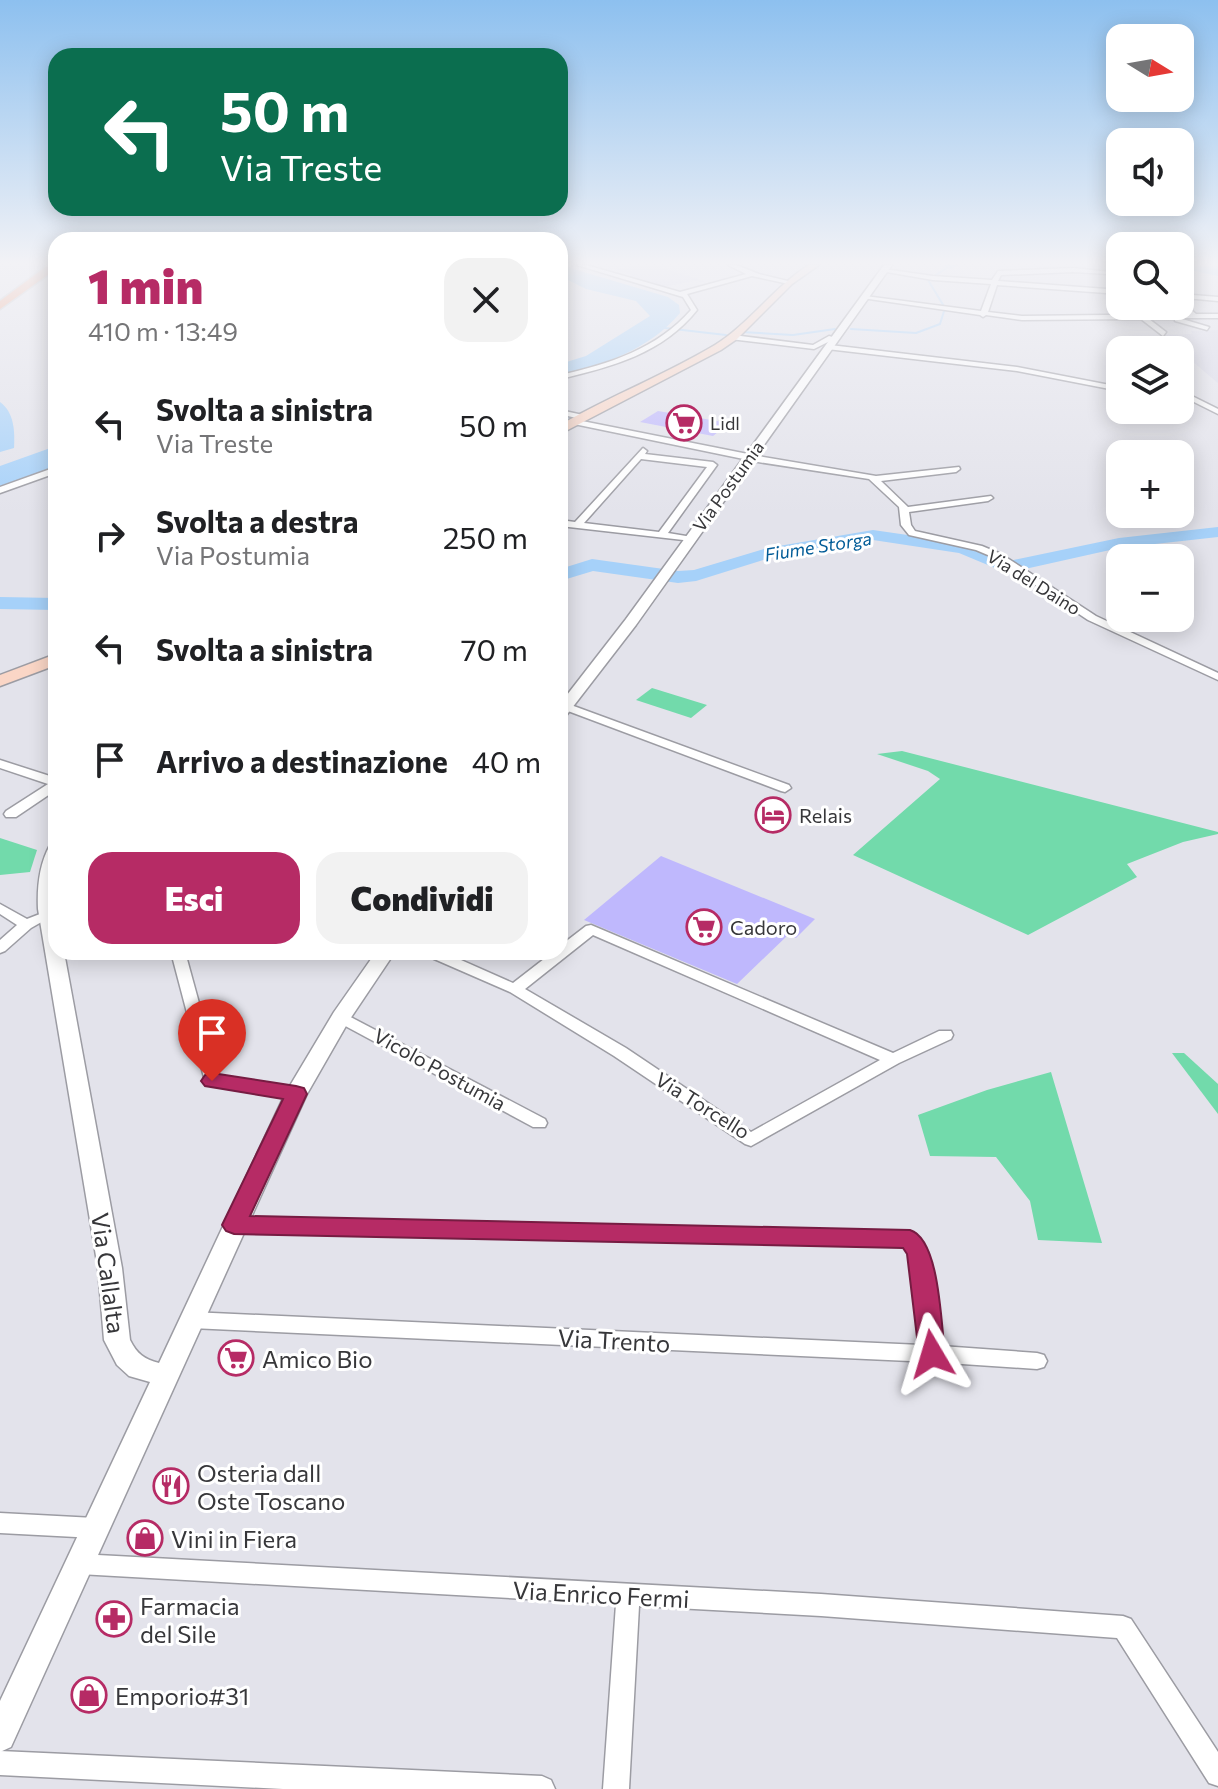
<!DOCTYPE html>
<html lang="it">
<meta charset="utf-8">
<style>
:root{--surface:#fff;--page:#f2f2f2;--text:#202124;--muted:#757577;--accent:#b62b65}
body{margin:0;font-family:Commissioner,sans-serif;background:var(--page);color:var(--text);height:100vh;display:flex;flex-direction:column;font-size:30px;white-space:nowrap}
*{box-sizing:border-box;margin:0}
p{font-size:26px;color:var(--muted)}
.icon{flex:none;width:44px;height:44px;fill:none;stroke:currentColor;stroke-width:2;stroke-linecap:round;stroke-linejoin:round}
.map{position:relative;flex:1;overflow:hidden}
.sheet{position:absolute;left:48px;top:232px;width:520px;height:728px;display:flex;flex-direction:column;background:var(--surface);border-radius:24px;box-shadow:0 4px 20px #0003}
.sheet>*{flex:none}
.banner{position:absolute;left:48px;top:48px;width:520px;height:168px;border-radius:24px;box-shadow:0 4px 20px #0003;background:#0b6e4f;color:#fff;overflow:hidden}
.needle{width:52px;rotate:101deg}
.tools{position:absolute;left:1106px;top:24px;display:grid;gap:16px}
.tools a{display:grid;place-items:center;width:88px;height:88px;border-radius:16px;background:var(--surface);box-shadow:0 4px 20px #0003;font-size:40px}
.pin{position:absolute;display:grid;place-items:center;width:68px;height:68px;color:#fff;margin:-82px -34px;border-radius:50% 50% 50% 0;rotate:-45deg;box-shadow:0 0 8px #0007}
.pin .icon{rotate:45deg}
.me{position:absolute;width:88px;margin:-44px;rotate:353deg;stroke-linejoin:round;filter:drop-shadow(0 0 6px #0008)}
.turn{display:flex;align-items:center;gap:28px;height:168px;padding:0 40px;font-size:36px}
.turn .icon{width:104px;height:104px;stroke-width:2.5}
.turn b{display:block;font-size:56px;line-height:68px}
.round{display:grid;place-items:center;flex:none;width:84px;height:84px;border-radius:24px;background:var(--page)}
.overview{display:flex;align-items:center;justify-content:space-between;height:136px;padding:0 40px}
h1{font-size:48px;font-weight:800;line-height:60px;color:var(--accent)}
.action{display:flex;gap:16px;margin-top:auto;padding:16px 40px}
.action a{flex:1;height:92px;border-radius:24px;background:var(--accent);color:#fff;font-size:32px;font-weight:800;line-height:92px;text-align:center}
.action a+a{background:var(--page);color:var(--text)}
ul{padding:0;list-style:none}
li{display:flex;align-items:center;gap:24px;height:112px;padding:0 40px}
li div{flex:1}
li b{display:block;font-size:30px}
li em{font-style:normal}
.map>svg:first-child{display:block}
.built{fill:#d8d8e7}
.green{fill:#72daab}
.water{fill:#a6d1f9}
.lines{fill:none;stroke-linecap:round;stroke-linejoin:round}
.stream-far1{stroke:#a6d1f9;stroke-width:2}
.stream{stroke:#a6d1f9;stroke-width:3}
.river{fill:#a6d1f9;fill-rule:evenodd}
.building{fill:#bfb8fd}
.minor-casing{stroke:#9c9ca3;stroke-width:3}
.tertiary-casing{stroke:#9c9ca3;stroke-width:3}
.secondary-casing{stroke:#9c9ca3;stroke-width:3}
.trunk-casing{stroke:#c3c3c4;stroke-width:3}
.minor{fill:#fff;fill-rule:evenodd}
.tertiary{fill:#fff;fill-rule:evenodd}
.secondary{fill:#fad6c6;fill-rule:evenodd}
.trunk{fill:#f39268;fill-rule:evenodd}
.route{fill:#b62b65;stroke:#761c42;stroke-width:2}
.labels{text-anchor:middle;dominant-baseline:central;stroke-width:6;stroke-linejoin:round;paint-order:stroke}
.far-poi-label{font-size:18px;fill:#37373a;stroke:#fff;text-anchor:start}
.far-street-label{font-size:18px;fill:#37373a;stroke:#fff}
.far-water-label{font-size:18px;font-style:italic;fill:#005b97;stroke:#fff}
.poi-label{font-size:20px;fill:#37373a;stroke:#fff;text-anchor:start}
.street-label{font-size:20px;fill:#37373a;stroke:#fff}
.near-street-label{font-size:24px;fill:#37373a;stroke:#fff}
.near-poi-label{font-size:24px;fill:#37373a;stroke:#fff;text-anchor:start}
</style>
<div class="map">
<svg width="1218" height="1789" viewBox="0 0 1218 1789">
<rect width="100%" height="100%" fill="#e3e3eb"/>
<!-- built -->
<g class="built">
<polygon points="643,265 655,265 706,282 693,281 664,287 627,277 632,275 616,269"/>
<polygon points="1218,330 1218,383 1161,335 1192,334 1191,331"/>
</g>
<!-- green -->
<g class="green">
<polygon points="652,688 707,705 691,718 636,700"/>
<polygon points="902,751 1218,832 1218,834 1183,842 1127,864 1137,877 1028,935 853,855 940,779 928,771 877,754"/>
<polygon points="0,838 37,850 30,872 0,875"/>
<polygon points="1172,1053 1184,1053 1218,1084 1218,1114"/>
<polygon points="1051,1072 1102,1243 1038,1240 1030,1201 996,1157 930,1156 918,1115 987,1090"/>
</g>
<!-- water -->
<g class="water">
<path d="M560,265L668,297L679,305L680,313C650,349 604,365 560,375V364L586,356L650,316L636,301L586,289L560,276Z"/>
<path d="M0,402C14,412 15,431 14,448L0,452Z"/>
<polygon points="56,446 56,467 0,486 0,466"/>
</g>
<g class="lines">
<!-- stream-far1 -->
<g class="stream-far1">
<polyline points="665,328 726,335"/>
<polyline points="851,329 916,333 940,324 945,308 928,280 950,266"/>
<polyline points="742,332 793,335 835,329"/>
</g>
<!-- stream -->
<polyline class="stream" points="560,415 568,417"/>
<!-- river -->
<g class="river">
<polygon points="960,265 950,269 944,266 945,265"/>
<polygon points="1105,265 1120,265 1120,269 1107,267"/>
<polygon points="1180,265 1218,268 1218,276 1180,268"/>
<polygon points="1218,527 1218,537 1119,548 1007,573 959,553 873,540 770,558 696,581 678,583 593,571 560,581 560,569 592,559 678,571 694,570 767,548 873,530 963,543 1009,561 1119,538"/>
<polygon points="0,597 56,598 56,610 0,609"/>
</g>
</g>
<!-- building -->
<g class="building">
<polygon points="658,411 729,423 713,436 640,422"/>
<polygon points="661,856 815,919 796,938 788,935 737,984 584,920"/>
</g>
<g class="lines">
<defs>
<g id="minor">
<path d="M577,265H586L680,292L746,274L728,265H736L759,274L792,282L789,284L752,276L687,294L697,310C663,353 612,367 560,379V375C609,364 657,349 691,310L683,297Z"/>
<polygon points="1073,268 1111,272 1108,274 1073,272 1001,275 998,281 1120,290 1120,294 997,285 988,312 1022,316 1188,314 1179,306 1180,294 1218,297 1218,301 1185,298 1185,304 1196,314 1218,314 1218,318 1179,318 1209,327 1207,330 1175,321 1175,319 1149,319 1166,332 1163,336 1141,319 1022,320 986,315 983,317 980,315 862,298 865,296 981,311 991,284 933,280 881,271 884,269 933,276 992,280 998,271"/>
<polygon points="733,335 813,345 829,336 836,338 814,349 730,339"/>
<polygon points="830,345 1017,367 1120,387 1120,391 1017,371 827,349 826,347"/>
<polygon points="1180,390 1218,409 1218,414 1180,395"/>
<polygon points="560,410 583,415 584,417 580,419 560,414"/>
<polygon points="572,419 758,456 876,476 959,467 960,469 956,472 881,481 908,507 991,496 993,498 988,501 909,512 911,525 915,531 982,546 1001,554 1096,616 1218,673 1218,680 1088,620 995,558 976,550 909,535 901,525 899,507 869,479 758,462 569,423 568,421"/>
<path d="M643,448L647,451L645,454L713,462L717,465L668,533L692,537V541L560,526V520L575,522ZM641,459L707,467L659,532L584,523Z"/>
<polygon points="56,467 56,473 0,493 0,487"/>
<polygon points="560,701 789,785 791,788 785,792 781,791 560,708"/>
<polygon points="0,760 56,778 56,790 16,817 6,817 4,814 6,811 48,784 0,768"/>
<polygon points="0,904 27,919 45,912 52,916 31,928 5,951 0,953 0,940 17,925 0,914"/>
<path d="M591,925L893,1053L939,1031H951L953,1035L951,1039L899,1063L751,1146L745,1144L614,1056L510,992L425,955L423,952H443L513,983L553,952H560V946L586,926ZM593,935L880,1060L751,1132L626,1048L525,989Z"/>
<polygon points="171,952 185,952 219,1076 296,1088 302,1090 304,1094 302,1098 296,1100 206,1085"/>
<polygon points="341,1012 545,1119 547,1123 545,1127 533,1127 336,1021 333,1017 336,1013"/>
<polygon points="234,1218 910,1232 916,1234 928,1252 941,1346 1037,1353 1044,1355 1047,1361 1044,1367 1037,1369 932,1362 191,1328 184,1325 181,1320 184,1315 191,1312 921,1345 910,1253 905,1246 234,1232 228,1230 225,1225 228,1220"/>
<polygon points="0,1513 95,1518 103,1521 106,1528 103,1535 95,1538 0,1533"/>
<polygon points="79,1554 821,1594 1123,1616 1131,1619 1218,1752 1218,1786 1209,1783 1117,1638 821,1616 639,1606 629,1789 603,1789 616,1604 79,1574 71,1571 68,1564 71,1557"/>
<polygon points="0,1751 542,1776 551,1780 555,1789 283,1789 0,1775"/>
</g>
<g id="tertiary">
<polygon points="884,265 892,265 636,625 565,717 560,719 560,704 626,619"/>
<path d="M56,844V952H64L122,1268L130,1340C137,1354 144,1359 159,1363L285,1094L334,1012L376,952H395L350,1019L307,1094L11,1747L0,1752V1701L150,1382L129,1376L117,1365L104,1340L98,1268L38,909C37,887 39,865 50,845Z"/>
</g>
<g id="secondary">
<path d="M809,265H819L792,284L737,339L721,350L560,434V425C610,396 665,375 715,345C750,323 774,287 809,265Z"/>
<polygon points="56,654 56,665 0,686 0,675"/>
</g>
<polygon id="trunk" points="48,265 56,265 56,269 0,309 0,301"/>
</defs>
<!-- minor casing -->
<use href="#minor" class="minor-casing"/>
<!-- tertiary casing -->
<use href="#tertiary" class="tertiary-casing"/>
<!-- secondary casing -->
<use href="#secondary" class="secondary-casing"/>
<!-- trunk casing -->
<use href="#trunk" class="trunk-casing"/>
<!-- minor -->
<use href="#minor" class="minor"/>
<!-- tertiary -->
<use href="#tertiary" class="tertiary"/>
<!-- secondary -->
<use href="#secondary" class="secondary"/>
<!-- trunk -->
<use href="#trunk" class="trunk"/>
</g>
<!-- sky -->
<linearGradient id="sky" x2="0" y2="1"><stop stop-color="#8dc0ef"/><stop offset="0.51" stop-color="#f2f2f6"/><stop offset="1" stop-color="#f2f2f6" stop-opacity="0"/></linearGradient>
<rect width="1218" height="515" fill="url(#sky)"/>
<!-- route -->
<path class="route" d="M212,1073L296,1086L304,1088L307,1094L250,1216L910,1230C940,1239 941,1325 945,1354L941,1361L932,1365L923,1361L919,1354L907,1254L903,1248L234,1234L226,1231L222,1225L283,1099L205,1086L201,1081L205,1075Z"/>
<!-- icons -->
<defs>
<symbol id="supermarket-ring" viewBox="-11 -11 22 22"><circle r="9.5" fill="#fff" stroke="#b62b65" stroke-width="1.5"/><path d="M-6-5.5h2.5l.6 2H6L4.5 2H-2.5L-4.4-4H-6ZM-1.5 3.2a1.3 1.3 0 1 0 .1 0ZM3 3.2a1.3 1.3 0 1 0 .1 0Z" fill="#b62b65"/></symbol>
<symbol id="hotel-ring" viewBox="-11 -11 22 22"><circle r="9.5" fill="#fff" stroke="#b62b65" stroke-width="1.5"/><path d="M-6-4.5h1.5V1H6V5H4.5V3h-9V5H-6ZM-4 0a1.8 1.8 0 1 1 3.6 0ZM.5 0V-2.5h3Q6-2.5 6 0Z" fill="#b62b65"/></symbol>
<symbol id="restaurant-ring" viewBox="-11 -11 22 22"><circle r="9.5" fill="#fff" stroke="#b62b65" stroke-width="1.5"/><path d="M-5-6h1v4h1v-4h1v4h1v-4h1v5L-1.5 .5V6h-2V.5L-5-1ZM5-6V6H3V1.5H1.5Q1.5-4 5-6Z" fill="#b62b65"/></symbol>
<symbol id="shop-ring" viewBox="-11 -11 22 22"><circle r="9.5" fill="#fff" stroke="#b62b65" stroke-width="1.5"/><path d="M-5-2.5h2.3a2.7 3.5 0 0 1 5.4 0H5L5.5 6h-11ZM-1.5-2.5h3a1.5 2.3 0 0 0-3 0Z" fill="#b62b65"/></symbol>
<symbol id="pharmacy-ring" viewBox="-11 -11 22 22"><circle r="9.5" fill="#fff" stroke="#b62b65" stroke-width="1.5"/><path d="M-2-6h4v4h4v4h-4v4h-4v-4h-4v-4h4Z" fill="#b62b65"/></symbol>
</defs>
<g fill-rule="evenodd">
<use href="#supermarket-ring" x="664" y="403" width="40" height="40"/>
<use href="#hotel-ring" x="753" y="795" width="40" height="40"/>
<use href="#supermarket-ring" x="684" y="907" width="40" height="40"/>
<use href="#supermarket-ring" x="216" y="1338" width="40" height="40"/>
<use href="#restaurant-ring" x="151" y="1466" width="40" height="40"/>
<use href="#shop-ring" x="125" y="1518" width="40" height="40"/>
<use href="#pharmacy-ring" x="94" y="1599" width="40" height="40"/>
<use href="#shop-ring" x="69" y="1675" width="40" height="40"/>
</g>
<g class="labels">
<!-- far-poi labels -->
<g class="far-poi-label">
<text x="710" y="423">Lidl</text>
</g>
<!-- far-street labels -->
<g class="far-street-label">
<text transform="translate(728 486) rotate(-54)">Via Postumia</text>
<text transform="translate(1034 582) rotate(32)">Via del Daino</text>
</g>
<!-- far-water labels -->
<g class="far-water-label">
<text transform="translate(818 546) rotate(-9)">Fiume Storga</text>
</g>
<!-- poi labels -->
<g class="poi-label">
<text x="799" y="815">Relais</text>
<text x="730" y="927">Cadoro</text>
</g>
<!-- street labels -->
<g class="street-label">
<text transform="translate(440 1069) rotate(29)">Vicolo Postumia</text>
<text transform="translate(703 1105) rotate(32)">Via Torcello</text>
</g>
<!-- near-street labels -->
<g class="near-street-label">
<text transform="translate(109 1273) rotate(82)">Via Callalta</text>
<text transform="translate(614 1340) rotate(3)">Via Trento</text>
<text transform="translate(601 1594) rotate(3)">Via Enrico Fermi</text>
</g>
<!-- near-poi labels -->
<g class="near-poi-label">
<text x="262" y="1358">Amico Bio</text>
<text x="197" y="1472">Osteria dall<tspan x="197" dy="28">Oste Toscano</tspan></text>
<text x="171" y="1538">Vini in Fiera</text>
<text x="140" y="1605">Farmacia<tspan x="140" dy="28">del Sile</tspan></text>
<text x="115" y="1695">Emporio#31</text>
</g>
</g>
</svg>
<div class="tools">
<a><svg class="needle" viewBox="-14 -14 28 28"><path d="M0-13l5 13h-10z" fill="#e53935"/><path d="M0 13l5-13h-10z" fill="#757577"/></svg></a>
<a><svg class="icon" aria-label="sound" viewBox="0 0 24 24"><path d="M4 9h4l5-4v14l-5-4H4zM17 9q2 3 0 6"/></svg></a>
<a><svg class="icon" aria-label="search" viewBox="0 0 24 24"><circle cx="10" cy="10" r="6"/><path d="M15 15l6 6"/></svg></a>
<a><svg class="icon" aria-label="layers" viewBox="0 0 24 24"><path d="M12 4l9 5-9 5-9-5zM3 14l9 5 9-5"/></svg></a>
<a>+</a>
<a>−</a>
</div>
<div class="pin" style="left:212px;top:1081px;background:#d93025"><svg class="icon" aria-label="arrive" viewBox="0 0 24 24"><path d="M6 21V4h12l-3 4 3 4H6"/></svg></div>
<svg class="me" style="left:932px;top:1354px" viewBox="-20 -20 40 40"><path d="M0-17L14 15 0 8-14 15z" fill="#b62b65" stroke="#fff" stroke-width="4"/></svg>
<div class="banner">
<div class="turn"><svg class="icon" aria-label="left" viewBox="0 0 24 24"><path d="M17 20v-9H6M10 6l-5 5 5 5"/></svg><div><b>50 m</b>Via Treste</div></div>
</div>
<section class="sheet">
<div class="overview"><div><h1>1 min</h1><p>410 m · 13:49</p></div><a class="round"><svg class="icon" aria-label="close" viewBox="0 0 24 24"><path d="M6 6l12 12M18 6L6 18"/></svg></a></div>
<ul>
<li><svg class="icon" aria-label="left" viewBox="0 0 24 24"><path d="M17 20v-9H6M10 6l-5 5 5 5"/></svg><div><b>Svolta a sinistra</b><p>Via Treste</p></div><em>50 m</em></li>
<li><svg class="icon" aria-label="right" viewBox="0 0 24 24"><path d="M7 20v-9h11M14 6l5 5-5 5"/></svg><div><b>Svolta a destra</b><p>Via Postumia</p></div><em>250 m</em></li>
<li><svg class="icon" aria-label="left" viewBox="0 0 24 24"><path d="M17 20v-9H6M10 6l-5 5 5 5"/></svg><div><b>Svolta a sinistra</b></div><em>70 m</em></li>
<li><svg class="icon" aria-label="arrive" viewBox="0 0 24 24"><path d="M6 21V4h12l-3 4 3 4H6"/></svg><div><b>Arrivo a destinazione</b></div><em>40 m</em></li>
</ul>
<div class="action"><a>Esci</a><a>Condividi</a></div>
</section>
</div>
